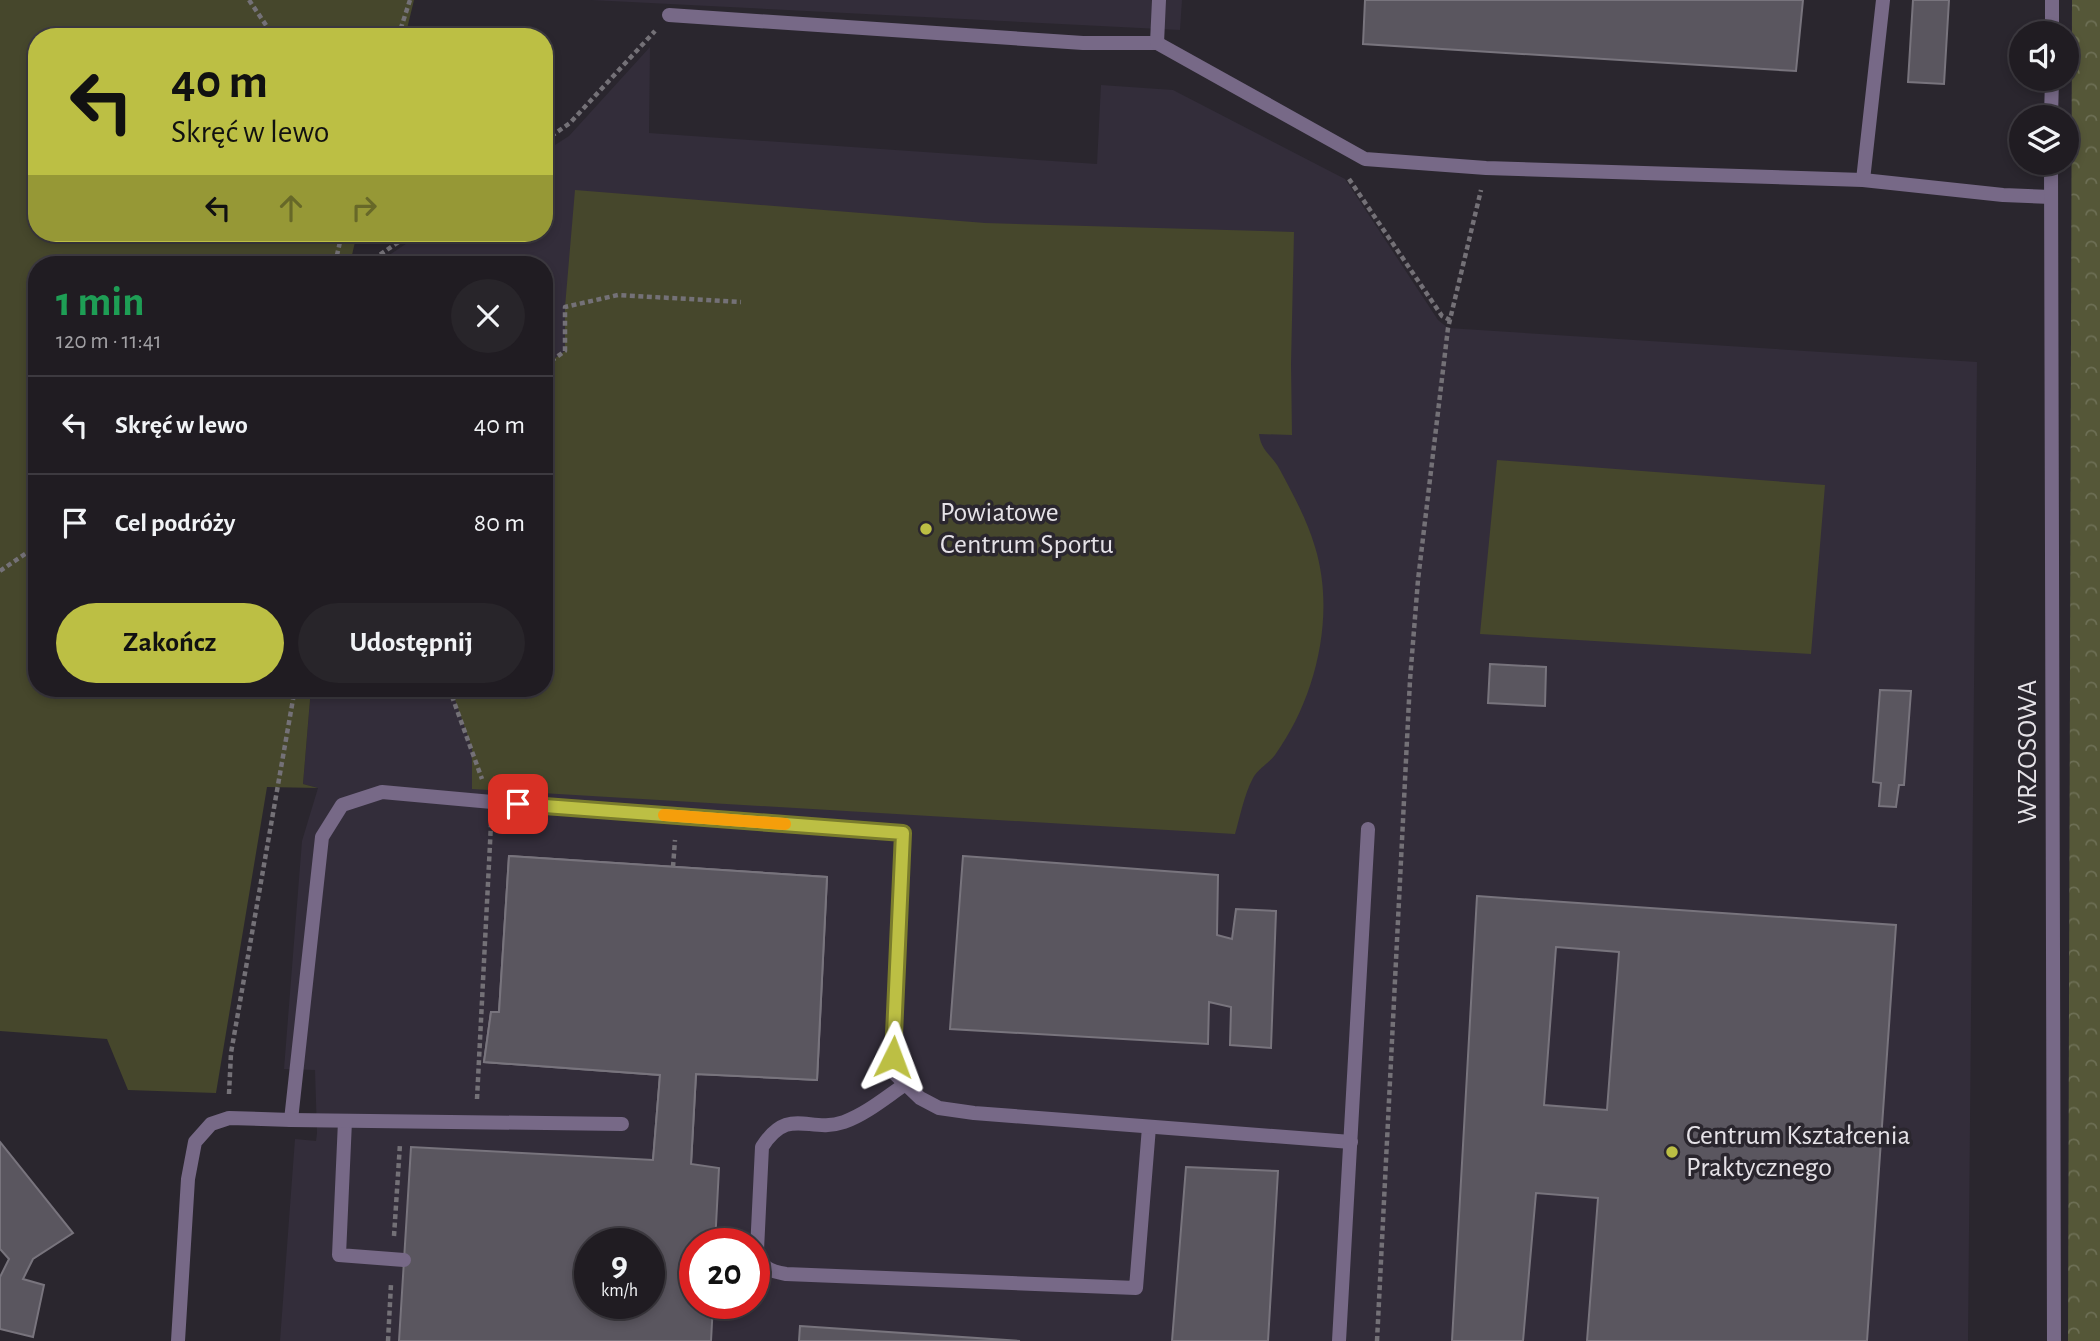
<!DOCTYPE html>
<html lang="pl">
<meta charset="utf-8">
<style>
:root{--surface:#201c22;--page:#28252a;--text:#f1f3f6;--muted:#a2a1a5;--line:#3d3a40;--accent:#bcbf44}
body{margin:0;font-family:"Alegreya Sans",sans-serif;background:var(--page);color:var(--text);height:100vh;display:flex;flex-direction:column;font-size:26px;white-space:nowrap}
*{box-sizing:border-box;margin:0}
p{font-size:23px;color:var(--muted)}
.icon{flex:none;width:38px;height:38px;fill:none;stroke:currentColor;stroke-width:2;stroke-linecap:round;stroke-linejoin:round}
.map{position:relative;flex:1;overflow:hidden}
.side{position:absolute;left:28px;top:256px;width:525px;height:441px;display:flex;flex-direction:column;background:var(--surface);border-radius:28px;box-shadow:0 4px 10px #0003,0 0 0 2px var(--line)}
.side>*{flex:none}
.top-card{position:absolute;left:28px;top:28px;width:525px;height:214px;border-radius:28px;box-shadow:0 4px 10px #0003,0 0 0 2px var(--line);background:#bcbf44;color:#111;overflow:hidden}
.tools{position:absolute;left:2009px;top:21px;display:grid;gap:14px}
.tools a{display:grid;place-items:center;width:70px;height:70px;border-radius:50%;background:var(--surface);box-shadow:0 4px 10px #0003,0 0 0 2px var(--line);font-size:35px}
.speed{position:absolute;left:574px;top:1228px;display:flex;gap:14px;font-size:35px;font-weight:700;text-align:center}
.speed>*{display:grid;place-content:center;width:91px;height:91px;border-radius:50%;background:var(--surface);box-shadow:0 4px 10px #0003,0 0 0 2px var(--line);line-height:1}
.speed small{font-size:18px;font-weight:400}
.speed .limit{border:10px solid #d22;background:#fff;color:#111}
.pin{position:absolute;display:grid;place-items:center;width:60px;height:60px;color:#fff;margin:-30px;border-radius:14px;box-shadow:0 4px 10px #0006}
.me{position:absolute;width:77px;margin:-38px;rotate:3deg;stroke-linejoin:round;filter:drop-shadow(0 0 5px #0008)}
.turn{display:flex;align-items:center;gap:24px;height:147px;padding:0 28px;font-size:32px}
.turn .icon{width:91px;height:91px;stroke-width:2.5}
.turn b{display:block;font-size:49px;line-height:60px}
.lanes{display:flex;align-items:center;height:66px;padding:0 28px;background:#0003;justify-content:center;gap:35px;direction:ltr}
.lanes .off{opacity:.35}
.round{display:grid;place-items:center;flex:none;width:74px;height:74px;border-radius:37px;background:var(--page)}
.summary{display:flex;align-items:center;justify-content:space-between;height:119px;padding:0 28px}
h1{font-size:42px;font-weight:700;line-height:52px;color:#1e9e55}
.button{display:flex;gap:14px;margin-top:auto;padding:14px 28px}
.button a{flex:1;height:80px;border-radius:42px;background:var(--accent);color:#111;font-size:28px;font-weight:700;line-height:80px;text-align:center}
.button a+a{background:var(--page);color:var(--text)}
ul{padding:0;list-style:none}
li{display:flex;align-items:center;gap:21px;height:98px;padding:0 28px;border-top:2px solid var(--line)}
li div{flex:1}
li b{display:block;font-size:26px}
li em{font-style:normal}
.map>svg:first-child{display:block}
.built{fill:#332d3a;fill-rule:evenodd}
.grass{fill:#46472c}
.forest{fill:url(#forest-crowns)}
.building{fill:#5a565f;stroke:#78747d;stroke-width:2;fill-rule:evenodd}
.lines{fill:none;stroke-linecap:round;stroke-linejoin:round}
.path{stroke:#747177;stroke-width:4.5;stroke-dasharray:5 3.5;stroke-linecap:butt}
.service{stroke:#776987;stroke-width:14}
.minor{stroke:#776987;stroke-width:14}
.route-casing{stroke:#7a7c2c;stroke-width:18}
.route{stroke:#bcbf44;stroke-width:12}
.slow{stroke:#f59e0b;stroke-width:12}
.poi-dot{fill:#bcbf44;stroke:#2a262e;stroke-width:2.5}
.labels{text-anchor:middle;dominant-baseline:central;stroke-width:7;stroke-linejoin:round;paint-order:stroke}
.poi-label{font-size:28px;fill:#e5e2e7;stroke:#2a262e;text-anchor:start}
.street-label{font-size:28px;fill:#e5e2e7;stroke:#2a262e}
</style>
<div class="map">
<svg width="2100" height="1341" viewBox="0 0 2100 1341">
<defs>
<pattern id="forest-crowns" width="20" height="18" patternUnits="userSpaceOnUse" patternTransform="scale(1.75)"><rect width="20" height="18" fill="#555738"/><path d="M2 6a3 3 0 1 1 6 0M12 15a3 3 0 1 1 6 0" fill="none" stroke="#6d6f55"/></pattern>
</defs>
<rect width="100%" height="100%" fill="#2a262e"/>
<!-- built -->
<g class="built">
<polygon points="591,0 1182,0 1180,30"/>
<path d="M650,47L649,133L1097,164L1101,85L1173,90L1345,179L1438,320L1448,328L1977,362L1968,1341H280L295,1139L316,1141L317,1133L315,1070L284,1069L302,841L318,788L303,784L311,688H544V264H376L422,233H544V152L569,136ZM590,1244H649V1304H590ZM695,1244H754V1304H695Z"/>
</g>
<!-- grass -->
<g class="grass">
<polygon points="0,0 414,0 405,37 37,37 37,233 357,233 350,264 37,264 37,688 311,688 303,784 318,788 267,787 216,1093 128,1090 107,1039 0,1031"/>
<path d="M575,190L985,223L1294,232L1291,364L1292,435L1259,434C1261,451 1272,455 1280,470C1293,494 1307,520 1315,547C1336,615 1316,698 1275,755C1269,763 1258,769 1253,778C1244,795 1240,817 1235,834L472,789V748L451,688H544V366L565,351V307Z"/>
<polygon points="1497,460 1825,485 1811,654 1480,634"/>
</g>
<!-- forest -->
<polygon class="forest" points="2072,0 2100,0 2100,1341 2068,1341"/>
<!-- building -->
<g class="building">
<polygon points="1365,0 1803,0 1796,71 1363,44"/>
<polygon points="1913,0 1949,0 1944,84 1908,82"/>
<polygon points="1490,664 1546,667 1545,706 1488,703"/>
<polygon points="1880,690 1911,691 1904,785 1899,785 1896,807 1879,806 1881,783 1873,782"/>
<polygon points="509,856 827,877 817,1080 696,1074 691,1164 653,1160 660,1075 484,1062 491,1012 499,1012"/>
<path d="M509,856L827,877L817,1080L696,1074L691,1164L719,1168L715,1244H695V1304H713L711,1341H399L411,1147L653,1160L660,1075L484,1062L491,1012H499ZM590,1244H649V1304H590Z"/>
<polygon points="963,856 1218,875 1217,935 1232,939 1236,909 1276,911 1271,1048 1230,1045 1231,1007 1209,1002 1208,1044 950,1029"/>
<path d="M1477,896L1896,925L1867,1341H1587L1598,1198L1536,1193L1523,1341H1452ZM1556,947L1619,952L1607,1110L1544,1105Z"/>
<polygon points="0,1142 73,1233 33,1259 23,1279 44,1285 33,1337 0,1329 0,1277 9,1259 0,1249"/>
<polygon points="1186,1167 1278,1171 1268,1341 1172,1341"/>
<polygon points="800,1326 1020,1341 799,1341"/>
</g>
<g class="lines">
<!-- path -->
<g class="path">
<polyline points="249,0 274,37"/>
<polyline points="398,37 410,0"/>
<polyline points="544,141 570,123 655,31"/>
<polyline points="1349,179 1442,316 1450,320"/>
<polyline points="335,264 342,233"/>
<polyline points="366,264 412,233"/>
<polyline points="544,366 565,351 565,307 618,295 741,302"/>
<polyline points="0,571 37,546"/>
<polyline points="449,688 482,779"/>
<polyline points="673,867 675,840"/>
<polyline points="229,1094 231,1053 295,688"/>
<polyline points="477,1099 491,824"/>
<polyline points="394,1236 400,1144"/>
<polyline points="388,1341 391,1284"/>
<polyline points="1377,1341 1410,680 1418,580 1448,328 1481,190"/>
</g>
<!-- service -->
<g class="service">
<polyline points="669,15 1083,43 1157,43 1365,159 1486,168 1863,180 2003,195 2051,197"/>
<polyline points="1157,43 1159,0"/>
<polyline points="1863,180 1883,0"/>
<path d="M904,1085C885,1098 866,1114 844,1122C809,1134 789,1105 762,1147L757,1250C761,1267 768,1271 786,1274L1136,1288L1149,1127"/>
<polyline points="291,1120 322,837 342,805 382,792 492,802 903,833 893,1057 895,1074 920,1098 939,1108 974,1113 1351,1142"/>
<polyline points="345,1121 339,1255 404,1260"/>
<polyline points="178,1341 188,1179 195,1142 211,1124 229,1118 291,1120 622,1124"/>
<polyline points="1339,1341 1368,829"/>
</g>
<!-- minor -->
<g class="minor">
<polyline points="2052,33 2052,0"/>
<polyline points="2051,117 2052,79"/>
<polyline points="2051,163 2054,1341"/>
</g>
</g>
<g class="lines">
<defs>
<polyline id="route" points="518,804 903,833 893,1057"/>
</defs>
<!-- route casing -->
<use href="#route" class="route-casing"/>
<!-- route -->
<use href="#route" class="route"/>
<!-- slow -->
<polyline class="slow" points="664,815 785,824"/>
</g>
<!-- markers -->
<g class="poi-dot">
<circle cx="926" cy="529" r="7"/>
<circle cx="1672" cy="1152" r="7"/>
</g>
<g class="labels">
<!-- poi labels -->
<g class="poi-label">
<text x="940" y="513">Powiatowe<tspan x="940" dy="32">Centrum Sportu</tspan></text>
<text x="1686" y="1136">Centrum Kształcenia<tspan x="1686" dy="32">Praktycznego</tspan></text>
</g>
<!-- street labels -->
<g class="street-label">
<text transform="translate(2028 752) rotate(-90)">WRZOSOWA</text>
</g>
</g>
</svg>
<div class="tools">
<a><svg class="icon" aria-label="sound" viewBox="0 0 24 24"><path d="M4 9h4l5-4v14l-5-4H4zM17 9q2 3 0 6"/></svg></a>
<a><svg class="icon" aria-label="layers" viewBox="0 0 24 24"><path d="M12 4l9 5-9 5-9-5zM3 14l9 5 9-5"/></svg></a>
</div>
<div class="speed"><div>9<small>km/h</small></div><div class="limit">20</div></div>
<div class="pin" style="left:518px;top:804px;background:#d93025"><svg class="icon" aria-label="arrive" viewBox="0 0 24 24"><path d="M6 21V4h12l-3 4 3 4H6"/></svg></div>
<svg class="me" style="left:893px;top:1057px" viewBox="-20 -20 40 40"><path d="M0-17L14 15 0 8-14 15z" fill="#bcbf44" stroke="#fff" stroke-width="4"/></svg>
<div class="top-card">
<div class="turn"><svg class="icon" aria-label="left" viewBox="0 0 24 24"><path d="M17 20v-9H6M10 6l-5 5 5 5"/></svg><div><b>40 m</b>Skręć w lewo</div></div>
<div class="lanes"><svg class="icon" aria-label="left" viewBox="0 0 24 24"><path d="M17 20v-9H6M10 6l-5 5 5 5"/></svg><svg class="icon off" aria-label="ahead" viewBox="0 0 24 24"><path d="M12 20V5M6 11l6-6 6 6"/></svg><svg class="icon off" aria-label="right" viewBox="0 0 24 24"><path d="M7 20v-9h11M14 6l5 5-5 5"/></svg></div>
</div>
<section class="side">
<div class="summary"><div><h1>1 min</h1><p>120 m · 11:41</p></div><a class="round"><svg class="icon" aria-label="close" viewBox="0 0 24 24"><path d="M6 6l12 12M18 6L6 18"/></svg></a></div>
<ul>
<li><svg class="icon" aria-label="left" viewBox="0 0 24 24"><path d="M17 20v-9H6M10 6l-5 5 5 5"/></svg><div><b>Skręć w lewo</b></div><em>40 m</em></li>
<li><svg class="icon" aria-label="arrive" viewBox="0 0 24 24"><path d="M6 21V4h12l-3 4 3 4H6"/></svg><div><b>Cel podróży</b></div><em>80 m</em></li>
</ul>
<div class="button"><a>Zakończ</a><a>Udostępnij</a></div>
</section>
</div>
